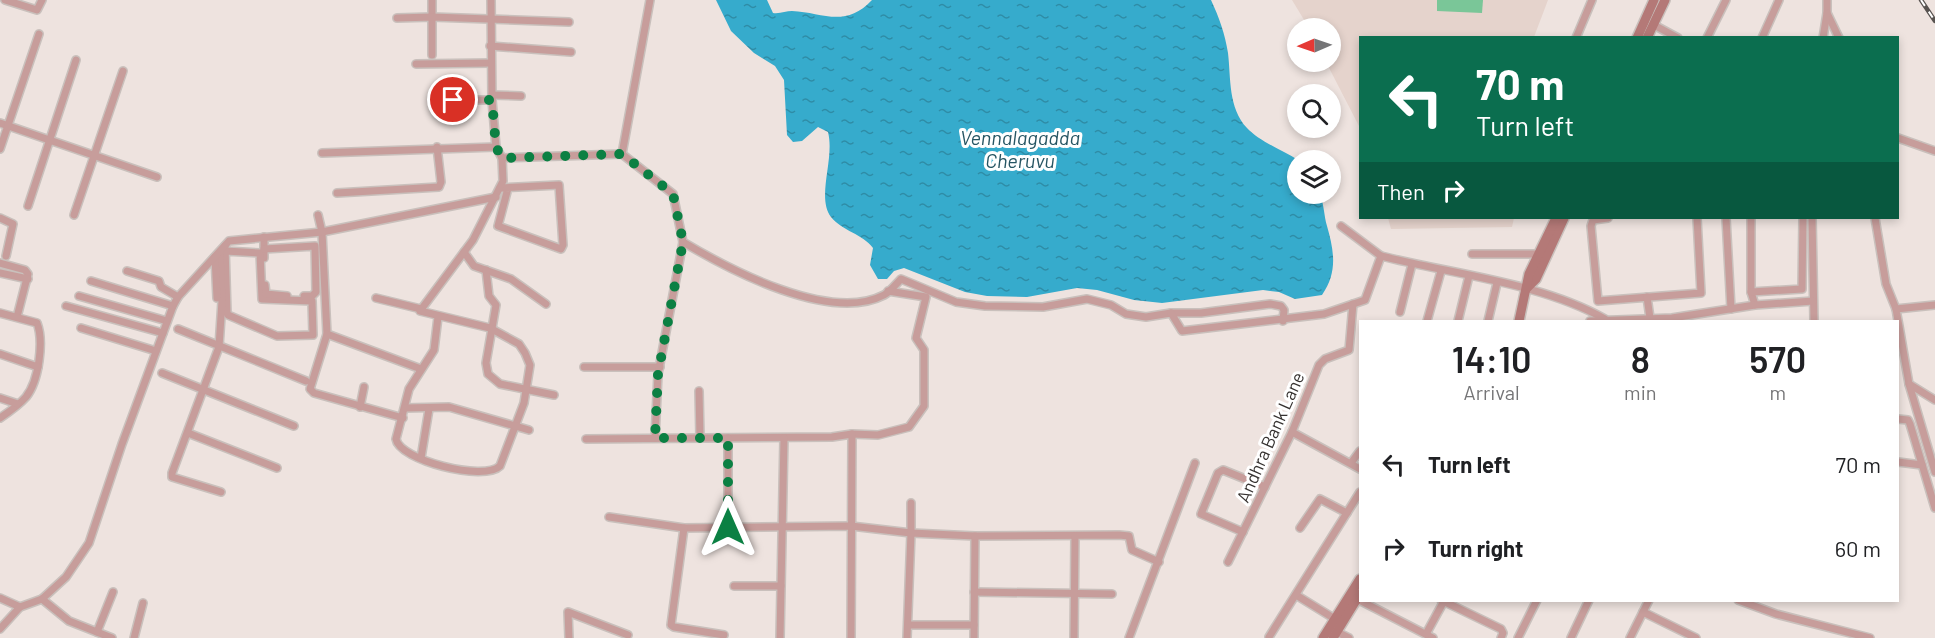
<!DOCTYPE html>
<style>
:root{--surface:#fff;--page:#f6f6f6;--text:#202124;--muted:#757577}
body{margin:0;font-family:Barlow,sans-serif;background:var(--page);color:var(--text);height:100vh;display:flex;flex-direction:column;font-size:22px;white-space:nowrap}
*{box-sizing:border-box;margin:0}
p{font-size:20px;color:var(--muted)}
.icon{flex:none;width:33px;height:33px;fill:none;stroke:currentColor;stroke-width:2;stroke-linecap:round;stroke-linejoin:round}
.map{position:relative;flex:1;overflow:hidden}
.panel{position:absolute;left:1359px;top:320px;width:540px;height:282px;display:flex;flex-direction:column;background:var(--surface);border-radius:0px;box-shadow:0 3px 9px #0003}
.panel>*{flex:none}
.hud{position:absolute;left:1359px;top:36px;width:540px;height:183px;border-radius:0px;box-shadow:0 3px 9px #0003;background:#0b6e4f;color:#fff;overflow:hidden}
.needle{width:39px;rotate:268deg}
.buttons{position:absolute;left:1287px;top:18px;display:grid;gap:12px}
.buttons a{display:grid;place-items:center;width:54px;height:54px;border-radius:50%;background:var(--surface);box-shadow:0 3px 9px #0003;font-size:30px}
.pin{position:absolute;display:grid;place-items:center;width:51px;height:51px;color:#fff;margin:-26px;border:3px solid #fff;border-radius:50%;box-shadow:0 2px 6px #0007}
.me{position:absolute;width:66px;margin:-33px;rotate:0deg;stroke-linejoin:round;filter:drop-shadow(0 0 4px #0008)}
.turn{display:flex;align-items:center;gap:21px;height:126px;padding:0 18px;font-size:27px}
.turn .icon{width:78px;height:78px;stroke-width:2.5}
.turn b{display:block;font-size:42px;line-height:51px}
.then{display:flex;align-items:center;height:57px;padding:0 18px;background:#0003;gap:12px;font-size:22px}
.eta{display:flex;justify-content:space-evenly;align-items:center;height:102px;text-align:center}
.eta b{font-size:36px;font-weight:600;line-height:42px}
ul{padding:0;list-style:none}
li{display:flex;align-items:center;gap:18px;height:84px;padding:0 18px}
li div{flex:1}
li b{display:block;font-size:22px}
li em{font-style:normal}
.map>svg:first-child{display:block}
.built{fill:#e5d3cc}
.grass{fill:#7ac698}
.water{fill:url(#water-ripples)}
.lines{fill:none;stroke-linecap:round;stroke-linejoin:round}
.minor-casing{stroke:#c9c0bc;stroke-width:10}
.secondary-casing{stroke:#c9c0bc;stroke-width:12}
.minor{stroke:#c79d9b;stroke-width:7}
.secondary{stroke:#b47977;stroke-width:9}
.rail-casing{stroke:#585350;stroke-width:4.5}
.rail{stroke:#fff;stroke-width:2;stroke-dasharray:7;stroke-linecap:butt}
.route{stroke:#0b8043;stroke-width:10;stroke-dasharray:0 18}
.labels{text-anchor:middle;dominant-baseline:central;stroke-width:6;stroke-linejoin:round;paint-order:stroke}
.street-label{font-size:18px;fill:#363230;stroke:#fff}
.water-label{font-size:20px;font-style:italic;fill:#265563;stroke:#fff}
</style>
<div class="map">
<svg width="1935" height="638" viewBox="0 0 1935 638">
<defs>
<pattern id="water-ripples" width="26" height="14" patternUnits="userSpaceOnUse" patternTransform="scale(1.5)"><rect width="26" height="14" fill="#36abcc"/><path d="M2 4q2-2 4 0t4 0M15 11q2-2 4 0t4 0" fill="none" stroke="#2e8ca6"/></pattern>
</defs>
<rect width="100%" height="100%" fill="#eee3df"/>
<!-- built -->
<g class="built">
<polygon points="1292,0 1548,0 1534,37 1360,38 1360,128 1326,62 1330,62 1330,28 1309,28"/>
<polygon points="1388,218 1514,218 1512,227 1391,229"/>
</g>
<!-- grass -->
<polygon class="grass" points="1437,0 1483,0 1482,13 1437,11"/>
<!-- water -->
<path class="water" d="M716,0H767L773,13C780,14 786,11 792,11C822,12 845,29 872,0H1211C1219,17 1225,34 1228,53C1231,78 1228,108 1247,128C1259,141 1282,150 1298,160V194H1320C1324,204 1324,216 1327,226C1334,251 1338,272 1322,295L1295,299L1279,292L1263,290L1162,303L1134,300L1097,290L1077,288L1027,297L987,296L965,292L904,268L894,271L887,279H878L870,265L873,248C863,234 842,231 831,217C816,197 835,159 828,132L818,127L802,141L793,142L787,135L784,80L775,66L754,53L731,31Z"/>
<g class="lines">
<defs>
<g id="minor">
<polyline points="5,0 37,10 42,0"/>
<polyline points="432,0 432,55"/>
<polyline points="1827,0 1827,13 1839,38"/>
<polyline points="397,18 432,17 569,22"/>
<polyline points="1654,25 1678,38"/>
<polyline points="1576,38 1592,0"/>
<polyline points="1707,38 1726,0"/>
<polyline points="1762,38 1779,0"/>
<polyline points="1823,38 1827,13"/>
<polyline points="490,46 571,52"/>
<polyline points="416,64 491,63"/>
<polyline points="492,95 521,96"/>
<polyline points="435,100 492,100"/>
<polyline points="0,123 157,177"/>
<polyline points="1898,138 1935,151"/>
<polyline points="0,149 39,34"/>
<polyline points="322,153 496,147"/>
<polyline points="622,154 650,0"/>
<path d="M502,158L622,154L673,194L683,242C730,270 830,323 884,295C890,292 896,284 901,279L956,302L985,306L1043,307L1087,299L1111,305L1126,314L1146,317L1171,313H1201L1270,304L1281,306L1284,310L1283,321"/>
<polyline points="500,188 559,185 563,245 561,249 498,226 508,188"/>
<polyline points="337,193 439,187 441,182 437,147"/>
<polyline points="28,206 76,60"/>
<polyline points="74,215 123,71"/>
<polyline points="318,215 322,232 327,334 421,369"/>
<polyline points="0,218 13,224 6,256"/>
<polyline points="1608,218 1593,220 1591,226 1598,301 1701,293 1697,218"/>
<polyline points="1726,218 1731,309"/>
<polyline points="1751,218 1751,292 1755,305"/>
<polyline points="1812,218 1814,321"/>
<polyline points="1875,218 1886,284 1896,309"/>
<polyline points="1341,226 1381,256"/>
<polyline points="264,237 264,258"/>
<polyline points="225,246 227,313 228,315 277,336 313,335 312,301 262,299 260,253 225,251"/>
<polyline points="264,249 315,246 316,292 312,296 304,296"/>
<polyline points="220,252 222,301 219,347 172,473 172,477 221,492"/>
<polyline points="464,252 474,266 511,279 546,304"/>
<polyline points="1472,254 1539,254"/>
<polyline points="215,257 217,298"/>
<polyline points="0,263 25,270 28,274 17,317"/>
<polyline points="486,270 489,296 496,305 486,363 488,374 500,384 554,395"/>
<polyline points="127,271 159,281 161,287 178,297"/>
<polyline points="0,273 28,279"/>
<polyline points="91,281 173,306"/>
<polyline points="265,285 266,294 287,296"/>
<polyline points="1751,292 1802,289 1803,218"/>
<polyline points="79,296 167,321"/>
<polyline points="1647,297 1650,318"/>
<polyline points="376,298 421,309"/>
<polyline points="1935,305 1896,309 1909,384 1935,400"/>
<polyline points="66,306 163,333"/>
<polyline points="1400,312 1412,264"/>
<path d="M0,313L37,323C44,341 39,381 26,397C19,405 9,412 0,418"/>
<path d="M1171,313L1182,331L1324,314L1365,300L1381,256C1452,274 1542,283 1605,319"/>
<path d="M438,317L434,350L409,389L396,439C399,460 484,482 500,466L524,403L530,365L525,353L519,344L490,328L420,311L473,240L503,181L502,158L496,147L492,100L491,0"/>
<polyline points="1427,321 1441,271"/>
<polyline points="1458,321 1469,276"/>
<polyline points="1488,321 1497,283"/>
<polyline points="1590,321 1672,318 1755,305 1813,301"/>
<polyline points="81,328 156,351"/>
<polyline points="178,329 306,381"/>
<polyline points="327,334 310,389 314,393 403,418"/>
<polyline points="0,354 38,367"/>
<polyline points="584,367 660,367"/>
<polyline points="162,373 294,426"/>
<polyline points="1909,384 1935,472"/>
<polyline points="699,391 700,438"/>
<polyline points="0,398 18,404"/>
<polyline points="360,407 364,387"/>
<polyline points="405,408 449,407 529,430"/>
<polyline points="1898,419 1908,420 1910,424 1935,508"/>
<polyline points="1292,432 1360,469"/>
<polyline points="188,433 277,468"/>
<polyline points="852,434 878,435 909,427 924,406 924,350 916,338 926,297 888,291"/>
<polyline points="655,438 658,374 683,242"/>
<polyline points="586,439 832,437 852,434 851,638"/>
<polyline points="421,458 429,409"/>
<polyline points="1898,462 1922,465"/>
<polyline points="1351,463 1360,451"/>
<polyline points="609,517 684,528 851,526 911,533 911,503"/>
<polyline points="728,527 728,438"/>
<polyline points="684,528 671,625 674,627 724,635"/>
<polyline points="1300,528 1320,499 1347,513"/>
<polyline points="1243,532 1201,514 1218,473 1223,470 1265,487"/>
<polyline points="1228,562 1292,432 1319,365 1325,359 1349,350 1353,304"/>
<polyline points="734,586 781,586"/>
<polyline points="974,592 1112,594"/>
<polyline points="1296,595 1335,619"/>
<polyline points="0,598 20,607"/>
<polyline points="42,599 69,621 112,638"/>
<polyline points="1357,599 1433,638"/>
<polyline points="1441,600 1501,629 1503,633 1501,638"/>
<polyline points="1738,600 1776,614 1870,638"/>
<polyline points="1643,612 1696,638"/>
<polyline points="908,625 974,625"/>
<polyline points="0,629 20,607 42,599 66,577 89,543 122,444 173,306 178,297 229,241 322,232 496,197"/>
<polyline points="97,632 113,592"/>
<polyline points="1337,632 1349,638"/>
<polyline points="1426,634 1444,601"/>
<polyline points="1269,637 1360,492"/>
<polyline points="134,638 143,603"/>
<polyline points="569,638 568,612 628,635"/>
<polyline points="780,638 784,438"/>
<polyline points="907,638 911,533 975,536 1119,535 1129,536 1132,550 1159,562"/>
<polyline points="974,638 975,536"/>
<polyline points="1074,638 1075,536"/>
<polyline points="1129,638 1195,463"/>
<polyline points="1518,638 1537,600"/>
<polyline points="1571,638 1589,600"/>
<polyline points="1630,638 1649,600"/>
</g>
<g id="secondary">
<polyline points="1637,38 1654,0"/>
<polyline points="1647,38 1665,0"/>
<polyline points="1527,288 1536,279 1564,218"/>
<polyline points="1519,321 1529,274 1556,218"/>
<polyline points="1323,638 1360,579"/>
<polyline points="1333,638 1360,594"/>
</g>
</defs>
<!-- minor casing -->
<use href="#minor" class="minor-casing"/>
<!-- secondary casing -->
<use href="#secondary" class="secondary-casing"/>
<!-- minor -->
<use href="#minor" class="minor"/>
<!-- secondary -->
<use href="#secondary" class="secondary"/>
<defs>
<polyline id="rail" points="1921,0 1935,21"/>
</defs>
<!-- rail casing -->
<use href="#rail" class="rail-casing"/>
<!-- rail -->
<use href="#rail" class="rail"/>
</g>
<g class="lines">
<!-- route -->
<polyline class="route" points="453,100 492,100 496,147 502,158 622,154 673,194 683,242 658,374 655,438 728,438 728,527"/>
</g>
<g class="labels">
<!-- street labels -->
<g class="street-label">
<text transform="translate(1270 437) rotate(-66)">Andhra Bank Lane</text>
</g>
<!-- water labels -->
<g class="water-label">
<text x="1020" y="137">Vennalagadda<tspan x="1020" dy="23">Cheruvu</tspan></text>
</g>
</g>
</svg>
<div class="buttons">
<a><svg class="needle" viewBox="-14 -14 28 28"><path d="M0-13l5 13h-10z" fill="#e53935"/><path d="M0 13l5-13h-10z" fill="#757577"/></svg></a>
<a><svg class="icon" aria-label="search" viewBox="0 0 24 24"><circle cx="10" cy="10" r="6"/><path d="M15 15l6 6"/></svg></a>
<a><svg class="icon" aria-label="layers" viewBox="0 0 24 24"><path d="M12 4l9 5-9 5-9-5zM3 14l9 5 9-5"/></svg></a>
</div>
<div class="pin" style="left:453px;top:100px;background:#d93025"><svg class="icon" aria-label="arrive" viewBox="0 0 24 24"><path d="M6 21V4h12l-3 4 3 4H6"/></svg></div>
<svg class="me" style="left:728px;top:527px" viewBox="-20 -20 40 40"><path d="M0-17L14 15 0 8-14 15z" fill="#0b8043" stroke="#fff" stroke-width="4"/></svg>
<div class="hud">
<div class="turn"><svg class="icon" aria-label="left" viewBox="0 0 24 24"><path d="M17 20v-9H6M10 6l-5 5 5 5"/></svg><div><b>70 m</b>Turn left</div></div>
<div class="then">Then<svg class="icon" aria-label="right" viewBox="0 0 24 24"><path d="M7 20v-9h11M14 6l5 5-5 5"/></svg></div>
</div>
<section class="panel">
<div class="eta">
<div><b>14:10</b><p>Arrival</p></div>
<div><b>8</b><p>min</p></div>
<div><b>570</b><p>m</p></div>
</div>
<ul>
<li><svg class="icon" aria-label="left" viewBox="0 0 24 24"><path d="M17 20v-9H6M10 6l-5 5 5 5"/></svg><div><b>Turn left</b></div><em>70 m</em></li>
<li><svg class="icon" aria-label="right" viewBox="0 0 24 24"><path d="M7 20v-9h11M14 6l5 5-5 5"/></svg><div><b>Turn right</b></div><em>60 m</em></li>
</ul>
</section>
</div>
